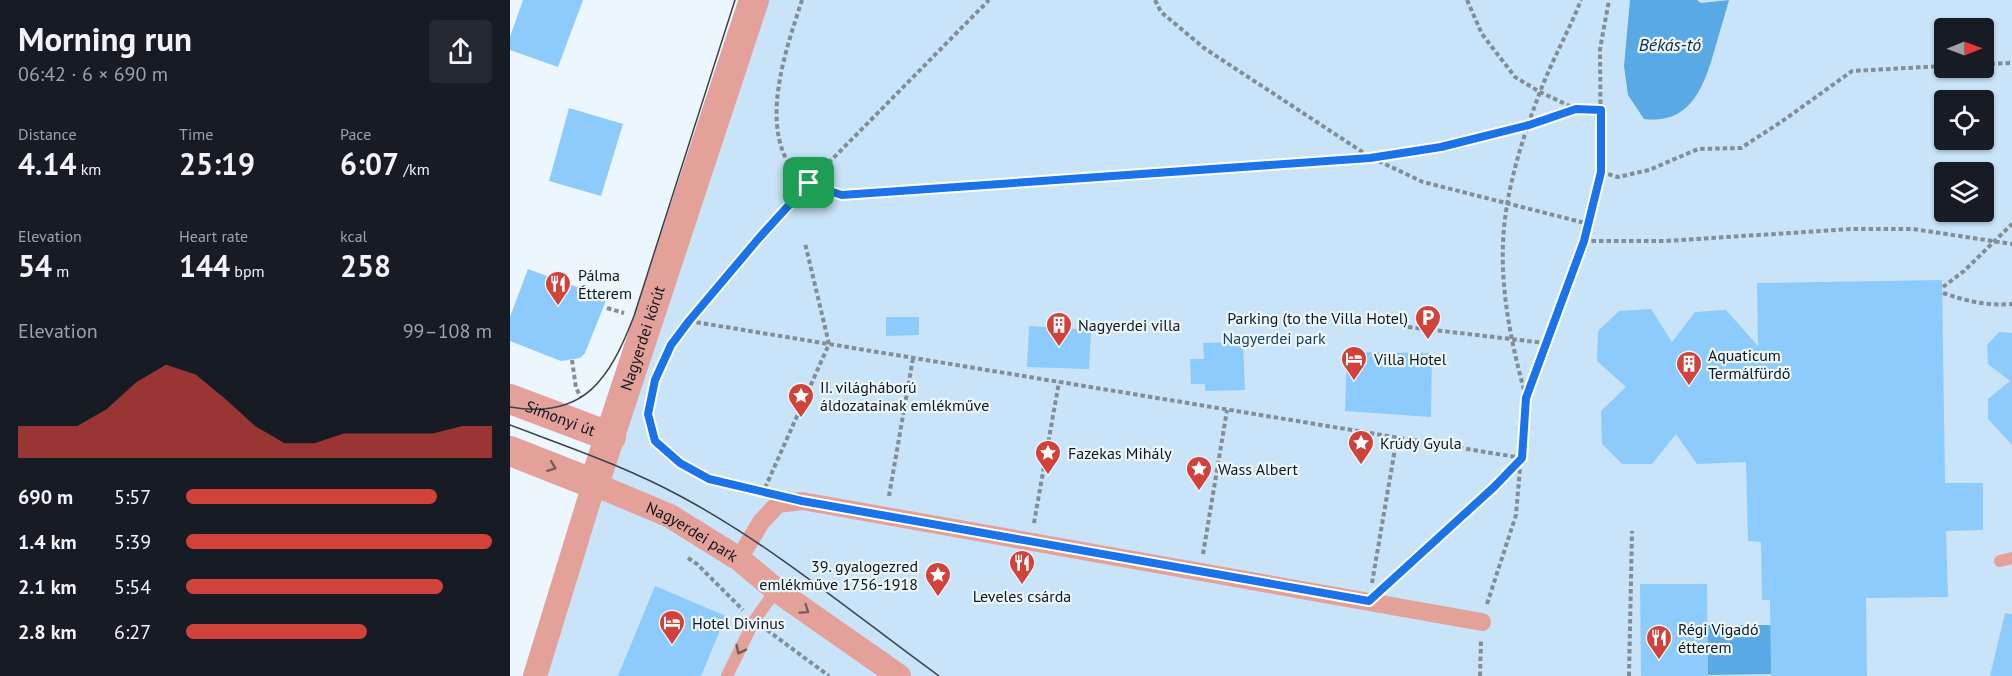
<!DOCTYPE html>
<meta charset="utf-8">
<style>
:root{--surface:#171b24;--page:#242831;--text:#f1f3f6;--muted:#9ea1a6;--accent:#d1423b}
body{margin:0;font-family:"PT Sans",sans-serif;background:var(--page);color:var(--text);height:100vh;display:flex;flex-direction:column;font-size:22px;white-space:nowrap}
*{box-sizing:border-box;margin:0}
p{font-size:20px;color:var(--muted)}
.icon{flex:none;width:33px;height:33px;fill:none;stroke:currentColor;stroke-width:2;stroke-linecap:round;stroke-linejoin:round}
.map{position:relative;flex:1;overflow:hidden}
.drawer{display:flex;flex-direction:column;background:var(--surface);width:510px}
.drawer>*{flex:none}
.needle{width:39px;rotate:89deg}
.fabs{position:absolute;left:1424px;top:18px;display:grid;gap:12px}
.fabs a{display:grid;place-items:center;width:60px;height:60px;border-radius:6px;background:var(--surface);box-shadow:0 2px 4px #0004;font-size:30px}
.pin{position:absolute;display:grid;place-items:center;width:51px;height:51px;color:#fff;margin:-26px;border-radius:12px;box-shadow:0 3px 9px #0006}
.round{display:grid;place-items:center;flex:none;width:63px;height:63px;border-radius:6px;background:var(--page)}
.head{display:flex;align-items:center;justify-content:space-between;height:102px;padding:0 18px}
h1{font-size:33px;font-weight:600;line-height:45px}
.figures{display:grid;grid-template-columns:repeat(3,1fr);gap:9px;height:102px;padding:6px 18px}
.figures div{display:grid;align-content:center}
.figures b{font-size:30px;font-weight:600}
.figures small{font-size:16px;font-weight:400}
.figures p{font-size:16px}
.chart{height:168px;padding:12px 18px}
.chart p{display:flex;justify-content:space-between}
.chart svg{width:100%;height:108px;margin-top:6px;fill:var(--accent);opacity:.7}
ul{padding:0 18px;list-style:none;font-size:20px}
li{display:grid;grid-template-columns:96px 72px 1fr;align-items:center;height:45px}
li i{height:15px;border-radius:8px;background:var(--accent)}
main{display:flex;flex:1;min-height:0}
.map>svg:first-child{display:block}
.green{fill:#c9e3f8;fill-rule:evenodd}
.water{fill:#58a9e4}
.building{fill:#8ccbfb}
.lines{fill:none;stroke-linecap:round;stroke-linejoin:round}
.path{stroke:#838d95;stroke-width:4;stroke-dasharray:4.5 3;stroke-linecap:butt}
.service{stroke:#e3a199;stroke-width:12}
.pedestrian{stroke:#e3a199;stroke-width:18}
.minor{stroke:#e3a199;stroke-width:24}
.tertiary{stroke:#e3a199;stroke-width:30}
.tram{stroke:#3a434b;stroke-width:1.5}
.oneway{stroke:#785c5c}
.route-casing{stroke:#fff;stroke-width:12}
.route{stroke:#1a73e8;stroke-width:8}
.labels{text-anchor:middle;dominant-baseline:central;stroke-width:4.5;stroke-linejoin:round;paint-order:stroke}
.poi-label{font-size:16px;fill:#0e171e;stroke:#ecf6ff;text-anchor:start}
.street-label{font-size:16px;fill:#0e171e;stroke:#ecf6ff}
.park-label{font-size:16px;fill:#1d4059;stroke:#ecf6ff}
.water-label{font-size:18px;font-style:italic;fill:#092d45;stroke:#ecf6ff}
</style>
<main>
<section class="drawer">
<div class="head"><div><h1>Morning run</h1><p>06:42 · 6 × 690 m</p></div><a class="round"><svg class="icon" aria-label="share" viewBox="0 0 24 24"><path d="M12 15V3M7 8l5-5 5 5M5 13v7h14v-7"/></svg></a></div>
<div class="figures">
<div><p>Distance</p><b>4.14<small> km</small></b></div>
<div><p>Time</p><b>25:19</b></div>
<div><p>Pace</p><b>6:07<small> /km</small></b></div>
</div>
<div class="figures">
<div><p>Elevation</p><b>54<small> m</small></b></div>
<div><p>Heart rate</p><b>144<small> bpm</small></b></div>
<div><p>kcal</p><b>258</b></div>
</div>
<div class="chart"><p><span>Elevation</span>99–108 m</p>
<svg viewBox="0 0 160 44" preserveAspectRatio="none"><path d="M0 44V31L10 31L20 31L30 24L40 13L50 6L60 10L70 20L80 31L90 38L100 38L110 34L120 34L130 34L140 34L150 31L160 31V44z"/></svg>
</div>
<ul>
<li><b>690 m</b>5:57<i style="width:82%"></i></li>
<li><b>1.4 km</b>5:39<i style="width:100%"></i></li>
<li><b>2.1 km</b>5:54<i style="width:84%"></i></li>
<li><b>2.8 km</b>6:27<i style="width:59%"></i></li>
</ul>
</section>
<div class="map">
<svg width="1502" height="676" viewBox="0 0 1502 676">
<rect width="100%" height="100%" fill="#ecf6ff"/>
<path class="green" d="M244,0H1502V676H25ZM1434,28H1473V68H1434ZM1434,100H1473V140H1434ZM1434,172H1473V212H1434Z"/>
<path class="water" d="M1120,0H1187L1191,3L1219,0C1215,15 1210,30 1206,45C1195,83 1183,125 1134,119L1118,95L1114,66Z
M1197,625H1261V674L1198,675Z"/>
<path class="building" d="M13,0H73L48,67L0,50V37Z
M59,108L113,124L91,196L39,181Z
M18,269L97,298L75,353L70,358L51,361L0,341V317Z
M1432,280L1435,483H1473V530L1436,531L1438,597L1356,598L1357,676H1261L1260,600H1252L1251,542L1238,541L1236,462L1187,464L1166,434L1142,464H1112L1092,444L1091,411L1116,387L1087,361L1088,331L1109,311L1141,309L1162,342L1185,312L1216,310L1248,346L1247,283Z
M376,317H409V335L376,336Z
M519,326L581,330L579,369L517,367Z
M1489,332L1502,333V445L1478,419V399L1500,381L1478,364L1477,345Z
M733,342L735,390L695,391V384H681L680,359H694L693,343Z
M837,352L922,353L921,417L835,411Z
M1130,584H1197L1198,676H1131Z
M145,586L216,616L191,676H108Z
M1495,613L1502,614V676H1480Z"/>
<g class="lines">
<path class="path" d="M292,0C276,50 247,128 286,174C296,186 317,190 332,195L860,157L931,147L1019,125L1066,109
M645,0L651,12L694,48L860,157L913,182L1079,224
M957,0L972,34L1005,77L1030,92L1066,109L1091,110
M1473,64L1502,63
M1091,172L1108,177L1139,170L1188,149L1231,148L1271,122L1342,71L1434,66
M1074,241H1155L1342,229H1403L1502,244
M1433,287L1454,271L1502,224
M1433,293C1456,301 1477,306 1502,304
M97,308L114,313
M179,321L1012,458
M898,327L1035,343
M158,351L179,321L282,200L479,0
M62,360L66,388L71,397
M1016,397C1002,347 991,295 993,243C995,192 1012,139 1030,92C1042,60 1059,31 1071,0
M139,409L138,414L145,441L170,463L199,479L253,492
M255,488L319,344L295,243
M379,496L403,358
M524,523L549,382
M693,554L717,410
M178,558L187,564L233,610
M862,583L887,437
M877,585L984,487L1011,459
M977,604L1006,515L1016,398L1074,241L1091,172L1090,49L1099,0
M257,630L319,676
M970,676L971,641
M1119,676L1122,531"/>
<path class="service" d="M1490,561L1502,558
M217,676L244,621L266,590"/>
<path class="pedestrian" d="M229,559L251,522L268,504L292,501L972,622"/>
<path class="minor" id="s1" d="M25,676L84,484L160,516L229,559L266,590L389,676"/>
<g class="tertiary">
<path id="s2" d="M0,399L101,437"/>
<path id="s3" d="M0,451L84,484L244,0"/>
</g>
<path class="tram" d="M0,407C75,420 100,378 124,316L225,0
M0,425C58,447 117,467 172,497C263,546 345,615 429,676"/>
</g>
<defs><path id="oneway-chevron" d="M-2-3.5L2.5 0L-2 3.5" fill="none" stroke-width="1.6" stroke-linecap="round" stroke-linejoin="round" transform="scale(1.5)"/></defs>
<g class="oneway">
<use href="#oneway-chevron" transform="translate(42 467) rotate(21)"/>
<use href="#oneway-chevron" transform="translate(295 610) rotate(35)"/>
<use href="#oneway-chevron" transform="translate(230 650) rotate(116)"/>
</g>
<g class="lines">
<defs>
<path id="route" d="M1066,109L1091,110V172L1074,241L1016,398L1012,458L984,487L859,601L292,501L199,479L170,463L145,441L138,414L145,380L161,345L179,321L249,238L299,183L307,187L332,195L860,158L931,147L1019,125Z"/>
</defs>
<use href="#route" class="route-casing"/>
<use href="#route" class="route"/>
</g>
<defs>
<symbol id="restaurant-pin" viewBox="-11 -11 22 30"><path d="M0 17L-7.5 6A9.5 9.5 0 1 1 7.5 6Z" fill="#d1423b" stroke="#ecf6ff"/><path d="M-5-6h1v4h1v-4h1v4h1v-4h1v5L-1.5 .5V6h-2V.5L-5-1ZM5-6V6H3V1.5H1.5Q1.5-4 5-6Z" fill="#fff"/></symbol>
<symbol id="parking-pin" viewBox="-11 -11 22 30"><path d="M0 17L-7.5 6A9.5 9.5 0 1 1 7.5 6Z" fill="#d1423b" stroke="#ecf6ff"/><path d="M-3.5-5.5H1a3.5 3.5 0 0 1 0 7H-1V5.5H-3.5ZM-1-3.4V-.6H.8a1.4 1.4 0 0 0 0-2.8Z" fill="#fff"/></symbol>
<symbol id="building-pin" viewBox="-11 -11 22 30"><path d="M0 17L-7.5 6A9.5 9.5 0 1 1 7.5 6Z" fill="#d1423b" stroke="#ecf6ff"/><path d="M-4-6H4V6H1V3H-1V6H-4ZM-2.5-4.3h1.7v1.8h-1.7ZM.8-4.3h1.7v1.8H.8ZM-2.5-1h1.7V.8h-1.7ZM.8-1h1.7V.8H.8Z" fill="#fff"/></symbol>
<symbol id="hotel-pin" viewBox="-11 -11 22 30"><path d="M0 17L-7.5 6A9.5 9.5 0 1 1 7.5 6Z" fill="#d1423b" stroke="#ecf6ff"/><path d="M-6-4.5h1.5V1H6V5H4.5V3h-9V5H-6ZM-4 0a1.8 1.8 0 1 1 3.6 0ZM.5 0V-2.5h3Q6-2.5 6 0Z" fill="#fff"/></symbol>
<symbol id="sight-pin" viewBox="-11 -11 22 30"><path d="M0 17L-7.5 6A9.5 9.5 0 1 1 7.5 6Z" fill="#d1423b" stroke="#ecf6ff"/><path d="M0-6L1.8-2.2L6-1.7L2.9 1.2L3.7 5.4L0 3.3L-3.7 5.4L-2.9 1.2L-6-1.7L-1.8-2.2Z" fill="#fff"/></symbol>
</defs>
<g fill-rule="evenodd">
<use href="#restaurant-pin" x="33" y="269" width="30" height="40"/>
<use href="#parking-pin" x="903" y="303" width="30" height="40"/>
<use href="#building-pin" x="534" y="310" width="30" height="40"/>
<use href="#hotel-pin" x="829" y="344" width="30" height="40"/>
<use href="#building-pin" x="1164" y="349" width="30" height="40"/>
<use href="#sight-pin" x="276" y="381" width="30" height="40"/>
<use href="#sight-pin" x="836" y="428" width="30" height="40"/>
<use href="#sight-pin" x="523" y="438" width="30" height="40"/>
<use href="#sight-pin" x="674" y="454" width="30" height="40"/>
<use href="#restaurant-pin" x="497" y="548" width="30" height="40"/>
<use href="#sight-pin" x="413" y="560" width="30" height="40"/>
<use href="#hotel-pin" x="147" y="608" width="30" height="40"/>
<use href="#restaurant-pin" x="1134" y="623" width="30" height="40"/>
</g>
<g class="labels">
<g class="poi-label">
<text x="68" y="275">Pálma<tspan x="68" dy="18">Étterem</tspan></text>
<text x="898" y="318" text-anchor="end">Parking (to the Villa Hotel)</text>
<text x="568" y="325">Nagyerdei villa</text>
<text x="1198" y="355">Aquaticum<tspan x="1198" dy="18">Termálfürdő</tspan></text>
<text x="864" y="359">Villa Hotel</text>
<text x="310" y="387">II. világháború<tspan x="310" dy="18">áldozatainak emlékműve</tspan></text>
<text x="870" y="443">Krúdy Gyula</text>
<text x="558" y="453">Fazekas Mihály</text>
<text x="708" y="469">Wass Albert</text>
<text x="408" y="566" text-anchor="end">39. gyalogezred<tspan x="408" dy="18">emlékműve 1756-1918</tspan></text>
<text x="512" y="596" text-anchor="middle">Leveles csárda</text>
<text x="182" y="623">Hotel Divinus</text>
<text x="1168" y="629">Régi Vigadó<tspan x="1168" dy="18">étterem</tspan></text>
</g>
<g class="street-label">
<text stroke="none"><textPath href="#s3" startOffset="244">Nagyerdei körút</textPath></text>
<text stroke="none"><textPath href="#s2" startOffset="54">Simonyi út</textPath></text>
<text stroke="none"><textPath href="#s1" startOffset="310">Nagyerdei park</textPath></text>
</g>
<g class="park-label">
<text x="764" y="338">Nagyerdei park</text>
</g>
<g class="water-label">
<text x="1160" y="44">Békás-tó</text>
</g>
</g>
</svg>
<div class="fabs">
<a><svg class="needle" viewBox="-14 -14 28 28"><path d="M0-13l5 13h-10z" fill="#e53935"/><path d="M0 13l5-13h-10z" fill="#9ea1a6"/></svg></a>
<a><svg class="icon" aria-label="locate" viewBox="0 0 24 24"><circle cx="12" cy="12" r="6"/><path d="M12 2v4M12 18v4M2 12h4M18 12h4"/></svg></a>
<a><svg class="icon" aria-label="layers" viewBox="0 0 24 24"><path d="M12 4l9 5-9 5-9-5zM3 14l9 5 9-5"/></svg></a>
</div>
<div class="pin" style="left:299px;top:183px;background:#1e9e55"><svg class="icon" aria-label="arrive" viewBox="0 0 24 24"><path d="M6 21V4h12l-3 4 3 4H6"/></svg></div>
</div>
</main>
